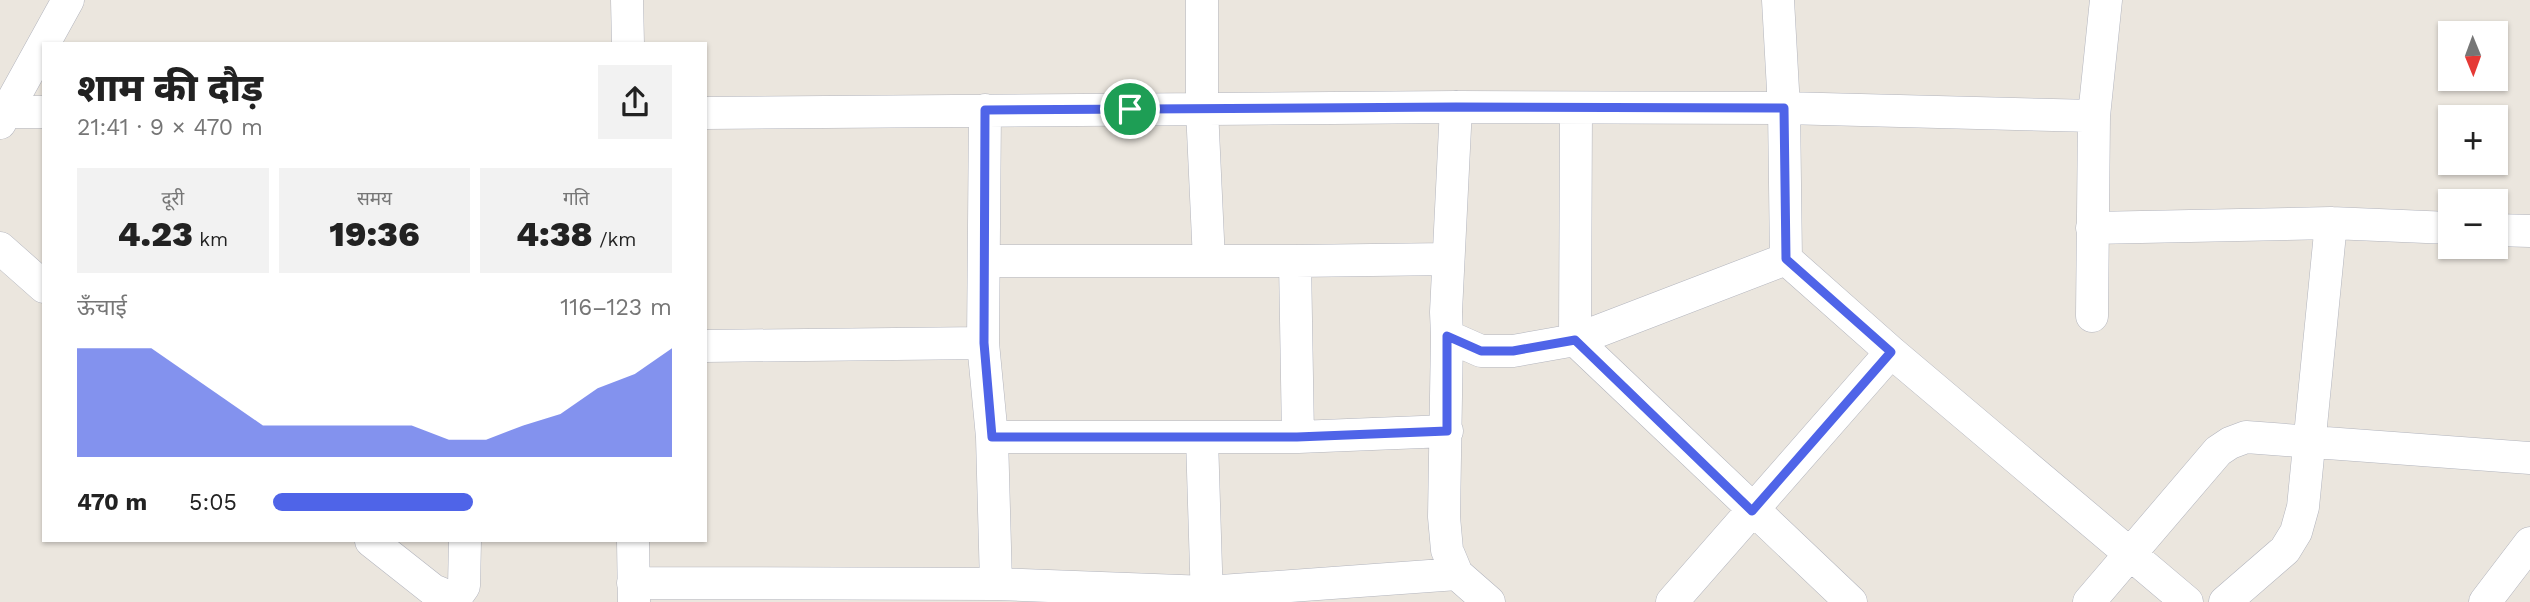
<!DOCTYPE html>
<html lang="hi">
<meta charset="utf-8">
<style>
:root{--surface:#fff;--page:#f2f2f2;--text:#222;--muted:#767676;--accent:#4f64e8}
body{margin:0;font-family:"Work Sans","Noto Sans Devanagari",sans-serif;background:var(--page);color:var(--text);height:100vh;display:flex;flex-direction:column;font-size:26px;white-space:nowrap}
*{box-sizing:border-box;margin:0}
p{font-size:23px;color:var(--muted)}
.icon{flex:none;width:38px;height:38px;fill:none;stroke:currentColor;stroke-width:2;stroke-linecap:round;stroke-linejoin:round}
.map{position:relative;flex:1;overflow:hidden}
.sheet{position:absolute;left:42px;top:42px;width:665px;height:500px;display:flex;flex-direction:column;background:var(--surface);border-radius:0px;box-shadow:0 2px 5px #0004}
.sheet>*{flex:none}
.needle{width:46px;rotate:179deg}
.fabs{position:absolute;left:2438px;top:21px;display:grid;gap:14px}
.fabs a{display:grid;place-items:center;width:70px;height:70px;border-radius:0px;background:var(--surface);box-shadow:0 2px 5px #0004;font-size:35px}
.pin{position:absolute;display:grid;place-items:center;width:60px;height:60px;color:#fff;margin:-30px;border:4px solid #fff;border-radius:50%;box-shadow:0 2px 7px #0007}
.round{display:grid;place-items:center;flex:none;width:74px;height:74px;border-radius:0px;background:var(--page)}
.headline{display:flex;align-items:center;justify-content:space-between;height:119px;padding:0 35px}
h1{font-size:38px;font-weight:800;line-height:52px}
.stats{display:grid;grid-template-columns:repeat(3,1fr);gap:10px;height:119px;padding:7px 35px}
.stats div{display:grid;align-content:center;border-radius:0px;background:var(--page);text-align:center}
.stats b{font-size:35px;font-weight:800}
.stats small{font-size:19px;font-weight:400}
.stats p{font-size:19px}
.chart{height:196px;padding:14px 35px}
.chart p{display:flex;justify-content:space-between}
.chart svg{width:100%;height:126px;margin-top:7px;fill:var(--accent);opacity:.7}
ul{padding:0 35px;list-style:none;font-size:23px}
li{display:grid;grid-template-columns:112px 84px 1fr;align-items:center;height:52px}
li i{height:18px;border-radius:9px;background:var(--accent)}
.map>svg:first-child{display:block}
.lines{fill:none;stroke-linecap:round;stroke-linejoin:round}
.minor-casing{stroke:#b2b4bd;stroke-width:33}
.minor{stroke:#fff;stroke-width:32}
.route-casing{stroke:#fff;stroke-width:14}
.route{stroke:#4f64e8;stroke-width:9}
</style>
<div class="map">
<svg width="2530" height="602" viewBox="0 0 2530 602">
<rect width="100%" height="100%" fill="#ebe6de"/>
<g class="lines">
<defs>
<path id="minor" d="M627,0L628,44
M1202,0V109L1209,261
M1778,0L1784,108L1786,259L1891,352L2187,602
M1456,107L1446,312L1447,336L1481,351H1513L1575,340L1786,259
M1576,108L1575,340L1851,602
M985,110L983,343L992,437L996,584
M5,112H44
M705,113L1456,107L1784,108L2094,116
M0,123L68,0
M2092,228L2331,223L2450,228
M2496,230L2530,231
M0,248L44,287
M984,261H1295L1448,259
M1295,261L1298,437
M2092,316L2094,116L2106,0
M705,346L983,343
M992,437H1298L1447,431
M1202,438L1207,602
M371,541L433,590L445,595L457,596L464,586L465,541
M633,541L634,602
M1457,574L1489,602
M633,583L996,584L1207,592L1457,574L1447,550L1444,517L1447,336
M1672,602L1891,352
M2089,602L2218,451L2230,443L2246,437L2530,458
M2225,602L2285,550L2296,532L2303,507L2331,223
M2485,602L2530,543"/>
</defs>
<use href="#minor" class="minor-casing"/>
<use href="#minor" class="minor"/>
</g>
<g class="lines">
<defs>
<path id="route" d="M1456,107L1784,108L1786,259L1891,352L1752,511L1575,340L1513,351H1481L1447,336V431L1297,437H992L984,343L985,110Z"/>
</defs>
<use href="#route" class="route-casing"/>
<use href="#route" class="route"/>
</g>
</svg>
<div class="fabs">
<a><svg class="needle" viewBox="-14 -14 28 28"><path d="M0-13l5 13h-10z" fill="#e53935"/><path d="M0 13l5-13h-10z" fill="#767676"/></svg></a>
<a>+</a>
<a>−</a>
</div>
<div class="pin" style="left:1130px;top:109px;background:#1e9e55"><svg class="icon" aria-label="arrive" viewBox="0 0 24 24"><path d="M6 21V4h12l-3 4 3 4H6"/></svg></div>
<section class="sheet">
<div class="headline"><div><h1>शाम की दौड़</h1><p>21:41 · 9 × 470 m</p></div><a class="round"><svg class="icon" aria-label="share" viewBox="0 0 24 24"><path d="M12 15V3M7 8l5-5 5 5M5 13v7h14v-7"/></svg></a></div>
<div class="stats">
<div><p>दूरी</p><b>4.23<small> km</small></b></div>
<div><p>समय</p><b>19:36</b></div>
<div><p>गति</p><b>4:38<small> /km</small></b></div>
</div>
<div class="chart"><p><span>ऊँचाई</span>116–123 m</p>
<svg viewBox="0 0 160 44" preserveAspectRatio="none"><path d="M0 44V6L10 6L20 6L30 15L40 24L50 33L60 33L70 33L80 33L90 33L100 38L110 38L120 33L130 29L140 20L150 15L160 6V44z"/></svg>
</div>
<ul>
<li><b>470 m</b>5:05<i style="width:50%"></i></li>
</ul>
</section>
</div>
